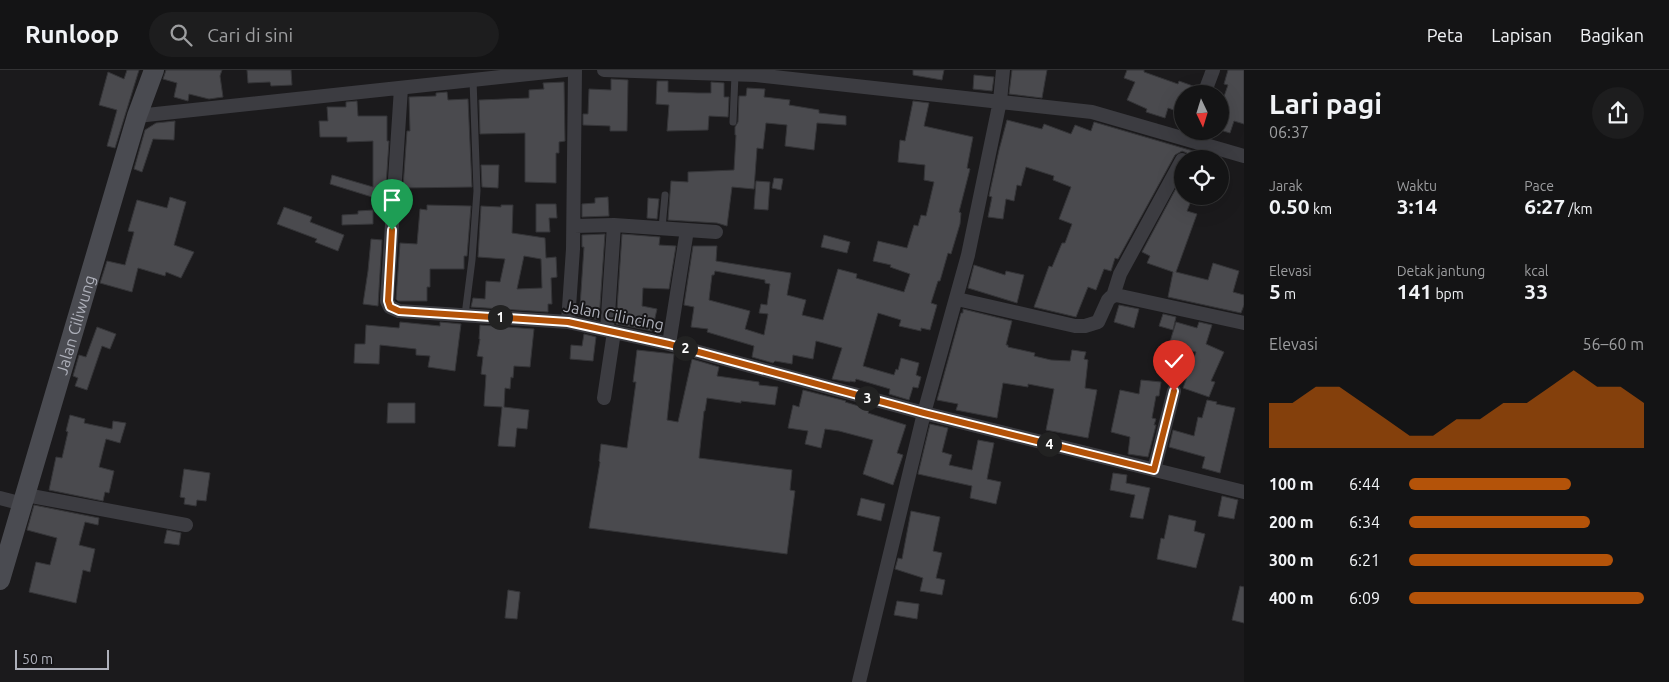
<!DOCTYPE html>
<html lang="id">
<meta charset="utf-8">
<style>
:root{--surface:#141415;--page:#1d1d1e;--text:#f1f3f6;--muted:#9d9ea0;--line:#333334;--accent:#b45309}
body{margin:0;font-family:Ubuntu,sans-serif;background:var(--page);color:var(--text);height:100vh;display:flex;flex-direction:column;font-size:19px;white-space:nowrap}
*{box-sizing:border-box;margin:0}
p{font-size:16px;color:var(--muted)}
.icon{flex:none;width:28px;height:28px;fill:none;stroke:currentColor;stroke-width:2;stroke-linecap:round;stroke-linejoin:round}
.map{position:relative;flex:1;overflow:hidden}
.drawer{display:flex;flex-direction:column;background:var(--surface);width:425px}
.drawer>*{flex:none}
.needle{width:32px;rotate:176deg}
.buttons{position:absolute;left:1174px;top:15px;display:grid;gap:10px}
.buttons a{display:grid;place-items:center;width:55px;height:55px;border-radius:50%;background:var(--surface);box-shadow:0 5px 20px #0002,0 0 0 1px var(--line);font-size:25px}
.scale{position:absolute;left:15px;bottom:12px;width:94px;box-sizing:border-box;padding-left:5px;border:2px solid #aeb0ba;border-top:0;font-size:14px;line-height:18px;white-space:nowrap;color:#aeb0ba;-webkit-text-stroke:4px #161517;paint-order:stroke}
.pin{position:absolute;display:grid;place-items:center;width:42px;height:42px;color:#fff;margin:-51px -21px;border-radius:50% 50% 50% 0;rotate:-45deg;box-shadow:0 0 5px #0007}
.pin .icon{rotate:45deg}
.km{position:absolute;width:25px;height:25px;margin:-12px;border-radius:50%;background:#222;color:#fff;font-size:14px;line-height:25px;text-align:center}
.round{display:grid;place-items:center;flex:none;width:52px;height:52px;border-radius:26px;background:var(--page)}
.summary{display:flex;align-items:center;justify-content:space-between;height:85px;padding:0 25px}
h1{font-size:28px;font-weight:700;line-height:38px}
.metrics{display:grid;grid-template-columns:repeat(3,1fr);gap:8px;height:85px;padding:5px 25px}
.metrics div{display:grid;align-content:center}
.metrics b{font-size:21px;font-weight:700}
.metrics small{font-size:14px;font-weight:400}
.metrics p{font-size:14px}
.chart{height:140px;padding:10px 25px}
.chart p{display:flex;justify-content:space-between}
.chart svg{width:100%;height:90px;margin-top:5px;fill:var(--accent);opacity:.7}
ul{padding:0 25px;list-style:none;font-size:16px}
li{display:grid;grid-template-columns:80px 60px 1fr;align-items:center;height:38px}
li i{height:12px;border-radius:6px;background:var(--accent)}
header{display:flex;align-items:center;gap:30px;box-sizing:border-box;height:70px;padding:0 25px;background:var(--surface);border-bottom:1px solid var(--line)}
header strong{font-size:24px}
nav{display:flex;gap:28px;margin-inline-start:auto;font-size:18px}
.search{width:350px;height:45px;background:var(--page);display:flex;align-items:center;gap:12px;box-sizing:border-box;padding:0 18px;border-radius:28px;color:var(--muted);font-size:19px}
main{display:flex;flex:1;min-height:0}
.map>svg:first-child{display:block}
.building{fill:#4a4a4e;stroke:#353538;fill-rule:evenodd}
.lines{fill:none;stroke-linecap:round;stroke-linejoin:round}
.lane{stroke:#3c3c41;stroke-width:7}
.street{stroke:#3c3c41;stroke-width:14}
.secondary{stroke:#4a4b51;stroke-width:20}
.route-casing{stroke:#fff;stroke-width:10}
.route{stroke:#b45309;stroke-width:6}
.labels{text-anchor:middle;dominant-baseline:central;stroke-width:4;stroke-linejoin:round;paint-order:stroke}
.street-label{font-size:16px;fill:#aeb0ba;stroke:#161517}
</style>
<header>
<strong>Runloop</strong>
<div class="search"><svg class="icon" aria-label="search" viewBox="0 0 24 24"><circle cx="10" cy="10" r="6"/><path d="M15 15l6 6"/></svg>Cari di sini</div>
<nav><a>Peta</a><a>Lapisan</a><a>Bagikan</a></nav>
</header>
<main>
<div class="map">
<svg width="1244" height="612" viewBox="0 0 1244 612">
<rect width="100%" height="100%" fill="#1b1a1c"/>
<path class="building" d="M127,0H139L115,78L107,76L117,40L99,35L108,2L124,9Z
M166,0H222L220,6L223,27L209,29L189,24L188,31L174,27L177,13L163,9Z
M247,0H291L292,15L271,16L270,12L248,13Z
M913,0H944L942,10L913,5Z
M1012,0H1047L1042,28L1009,24Z
M1127,0H1144V2L1178,14L1179,11L1193,16L1192,18L1196,20L1195,24H1182V43L1168,38L1165,48L1146,42L1147,39L1127,30L1135,12L1124,8Z
M1228,0H1244V54L1234,51L1230,63L1220,60V38L1228,15L1224,14Z
M974,5L994,7L992,21L973,19Z
M611,9L628,10L627,61H610V56L583,55V44H588L589,19L611,20Z
M657,11H668V22L698,23H711V12L724,13V27H729L728,47L709,46L708,60L667,61L669,35L656,34Z
M564,12L565,71L559,72V83H556V113L525,112V63L480,64L479,30L529,28V20L544,19L543,13Z
M747,18L765,19L764,27L790,30L789,35L819,40V43L846,46V55L817,53L814,80L785,76L787,55L766,53L763,79L757,78L754,119L732,117L727,156L717,153L668,150L671,111L688,112V102L734,100L736,65H735V57L738,52L739,26H746Z
M447,22L448,30L468,29L472,117L403,118L407,61H410L409,27L436,26V23Z
M357,31L358,46H387V71H389L385,131L330,114L332,105L373,117V71L347,72V67H320L319,51H328L327,37H346V32Z
M913,31L929,33L924,56L973,67L967,98L970,99L959,142L961,143L960,154L951,184L948,183L940,211H938L931,233L937,235L930,260L921,258V261L899,256L901,250L878,243L863,296L894,305L896,299L898,300L901,288L919,293L916,305L921,307L918,318L913,317L909,330L889,324L890,319L856,309L855,312L850,311V312L832,309L842,278L816,271L813,289L793,285L792,294L775,291L773,293L752,287L754,276L707,262L708,259L691,257L694,237L684,235L693,176H717L716,191L791,203L787,225L806,230L802,245L823,250L838,199L857,204L856,208L904,222L910,204L890,197L891,195L873,191L878,171L907,178L914,155L918,156L921,145L926,146L934,112L924,110L925,95L898,92L900,70L905,71ZM715,201L765,210V213L770,214L767,235L761,234L759,243L768,244L764,265L745,259L750,241L709,230L712,205H714Z
M1007,50L1042,59L1044,54L1071,64L1075,55L1091,61L1094,52L1217,88L1191,89L1187,83L1182,81L1175,85L1118,189L1115,188L1111,201L1104,199L1096,220L1088,217L1076,247L1034,237L1049,196L1052,197L1062,173H1065L1072,154L1059,149L1071,117L1053,110L1054,106L1026,97L1021,116L1017,115L1014,131L1006,129L1003,149L988,147L992,127L989,126L999,80Z
M175,51L174,70L153,69L142,102L134,99L145,60L156,53Z
M481,95H499L498,118L482,117Z
M1182,107V126H1193L1187,141L1197,144L1176,202L1208,210L1213,193L1239,201L1233,222L1244,225V235L1241,243L1168,227L1173,202L1147,193L1150,186L1142,182Z
M774,108L783,109L781,120L772,118Z
M756,111L770,112L768,140L754,139Z
M170,127L186,132L174,175L194,182L181,208L166,202L165,206L138,198L132,222L100,213L107,191L125,195L134,162L128,161L137,130L167,138Z
M608,127L609,146L582,147V134L595,133V128Z
M648,128L659,129L657,149L647,148Z
M536,134H556L557,148H549L550,162H536Z
M427,135L471,136L467,186H464V199H430V217H427V231H398L396,229L400,173L417,174L420,139L427,140Z
M501,135H513L512,163L545,168L546,188L556,187L557,207L551,208L552,234H548V242L471,237L473,228L485,229L486,211L500,212L505,189L478,187L481,136L501,137ZM524,186L541,189L542,218L517,219Z
M284,137L312,147L310,152L344,165L338,181L315,172L317,169L277,154Z
M373,140V154L342,155V145L358,144V141Z
M605,164L599,250L577,245L578,236H580L584,177H582V165Z
M622,164L660,167L659,175L676,176L669,219L643,218L642,236L657,239L652,261L616,254Z
M824,165L850,172L847,183L821,177Z
M371,169L382,170L378,236L363,234L368,201Z
M974,195L1005,205L1006,201L1024,205L1017,233L968,218Z
M1119,235L1139,239L1134,258L1114,252Z
M963,239L1012,251L1006,275H1008V277L1035,283L1034,286L1051,290L1070,291L1072,280L1086,282L1084,289L1088,290L1085,318L1097,320L1088,368L1046,360L1054,319L1028,314V317L1003,313L997,348L956,340L958,334L937,330L961,243H963Z
M1163,244L1176,247L1173,260L1159,256Z
M400,252L440,256V252L461,254L455,301L428,297L430,286L416,285V279L380,275L379,294L354,293L355,274H365L366,255L399,258Z
M1176,252L1197,258L1199,252L1212,255L1206,274L1224,282L1211,311L1215,312L1209,327L1183,318L1196,282L1169,275Z
M480,255L534,259L530,297L514,296L513,308L511,307L510,319L505,318L504,337L529,340L527,359L517,358L515,377L498,376L502,337L484,336L486,305L481,304L483,287L477,286L480,269H479Z
M97,257L116,264L110,279L102,276L87,320L75,316L78,308L73,306L79,285L86,287Z
M584,264L596,267L593,291L570,289L571,275L582,276Z
M637,280L674,284L667,350L678,352L692,289L719,297L717,306L759,312V315L778,317L775,335L741,331V333L707,328L705,341H704L699,388L792,400L790,420L795,421L787,484L589,458L600,392L599,391L601,374L627,378L636,312H633Z
M1141,310L1161,312L1159,326H1156L1152,348L1156,349L1154,355H1156L1148,387L1128,384L1130,367L1111,362L1120,320L1139,324Z
M803,320L846,331L845,332L869,339L868,343L906,355L897,383L903,385L893,415L863,404L873,370L839,361L825,359L821,378L805,374L808,361L788,358L793,335L799,337Z
M1207,330L1217,332L1216,334L1235,338L1220,403L1202,398L1205,387L1169,377L1173,360L1194,366L1198,347L1202,348Z
M388,333H415V353H387Z
M70,345L85,349L84,353L112,359L113,351L126,353L120,373L106,369L99,397L114,401L109,423L105,422L103,431L49,420L56,387L62,388L68,362L66,361Z
M930,354L948,358L942,382L952,385L949,395L972,400L978,370L994,373L987,409L1001,412L996,434L970,428L972,416L918,404Z
M184,399L210,403L206,431L197,430L196,436L184,434L185,428L180,427Z
M1113,403L1127,405L1126,413L1150,418L1143,449L1130,447L1135,425L1110,420Z
M1222,426L1238,430L1234,449L1218,446Z
M861,428L885,434L881,451L857,445Z
M34,435L99,448L98,455L85,452L79,475L95,479L90,502L83,500L76,533L29,522L36,492L50,495L57,468L27,460Z
M911,441L940,447L933,481L942,483L936,508L945,510L942,525L920,521L923,508L895,499L898,488L902,489Z
M1169,445L1196,451L1194,461L1205,464L1196,498L1157,489L1161,468L1164,469Z
M167,460L181,463L179,475L164,473Z
M1240,516L1244,517V553L1232,550Z
M508,520L520,522L517,549L505,548Z
M897,531L919,534L917,549L894,545Z"/>
<g class="lines">
<path class="lane" d="M733,52L735,5
M662,158L665,125
M465,245L472,190L477,121L473,10"/>
<path class="street" d="M604,0L756,5L1092,42L1244,86
M401,18L387,231L390,237L399,241L568,252L669,274L924,343L1244,422
M1204,24L1213,0
M137,46L566,0
M574,156L614,155
M687,160L716,162
M1113,226L1120,204L1182,90
M957,229L1075,256H1085L1098,252L1108,230L1111,227L1116,225L1244,253
M568,252L573,179L575,0
M607,260L614,155L687,160L669,274
M604,328L614,262
M1154,400L1174,321
M26,425L186,455
M0,428L23,434
M859,612L924,343L968,185L1000,31L1003,0"/>
<path class="secondary" id="s1" d="M0,510L137,46L154,0"/>
</g>
<g class="lines">
<defs>
<path id="route" d="M392,160L388,231L390,237L399,241L568,252L669,274L924,343L1154,400L1174,321"/>
</defs>
<use href="#route" class="route-casing"/>
<use href="#route" class="route"/>
</g>
<g class="labels">
<g class="street-label">
<text transform="translate(614 245) rotate(11)">Jalan Cilincing</text>
<text stroke="none"><textPath href="#s1" startOffset="266">Jalan Ciliwung</textPath></text>
</g>
</g>
</svg>
<div class="buttons">
<a><svg class="needle" viewBox="-14 -14 28 28"><path d="M0-13l5 13h-10z" fill="#e53935"/><path d="M0 13l5-13h-10z" fill="#9d9ea0"/></svg></a>
<a><svg class="icon" aria-label="locate" viewBox="0 0 24 24"><circle cx="12" cy="12" r="6"/><path d="M12 2v4M12 18v4M2 12h4M18 12h4"/></svg></a>
</div>
<div class="scale">50 m</div>
<div class="pin" style="left:392px;top:160px;background:#1e9e55"><svg class="icon" aria-label="arrive" viewBox="0 0 24 24"><path d="M6 21V4h12l-3 4 3 4H6"/></svg></div>
<div class="pin" style="left:1174px;top:321px;background:#d93025"><svg class="icon" aria-label="check" viewBox="0 0 24 24"><path d="M5 12l5 5 9-10"/></svg></div>
<b class="km" style="left:500px;top:247px">1</b>
<b class="km" style="left:685px;top:278px">2</b>
<b class="km" style="left:867px;top:328px">3</b>
<b class="km" style="left:1049px;top:374px">4</b>
</div>
<section class="drawer">
<div class="summary"><div><h1>Lari pagi</h1><p>06:37</p></div><a class="round"><svg class="icon" aria-label="share" viewBox="0 0 24 24"><path d="M12 15V3M7 8l5-5 5 5M5 13v7h14v-7"/></svg></a></div>
<div class="metrics">
<div><p>Jarak</p><b>0.50<small> km</small></b></div>
<div><p>Waktu</p><b>3:14</b></div>
<div><p>Pace</p><b>6:27<small> /km</small></b></div>
</div>
<div class="metrics">
<div><p>Elevasi</p><b>5<small> m</small></b></div>
<div><p>Detak jantung</p><b>141<small> bpm</small></b></div>
<div><p>kcal</p><b>33</b></div>
</div>
<div class="chart"><p><span>Elevasi</span>56–60 m</p>
<svg viewBox="0 0 160 44" preserveAspectRatio="none"><path d="M0 44V22L10 22L20 14L30 14L40 22L50 30L60 38L70 38L80 30L90 30L100 22L110 22L120 14L130 6L140 14L150 14L160 22V44z"/></svg>
</div>
<ul>
<li><b>100 m</b>6:44<i style="width:69%"></i></li>
<li><b>200 m</b>6:34<i style="width:77%"></i></li>
<li><b>300 m</b>6:21<i style="width:87%"></i></li>
<li><b>400 m</b>6:09<i style="width:100%"></i></li>
</ul>
</section>
</main>
